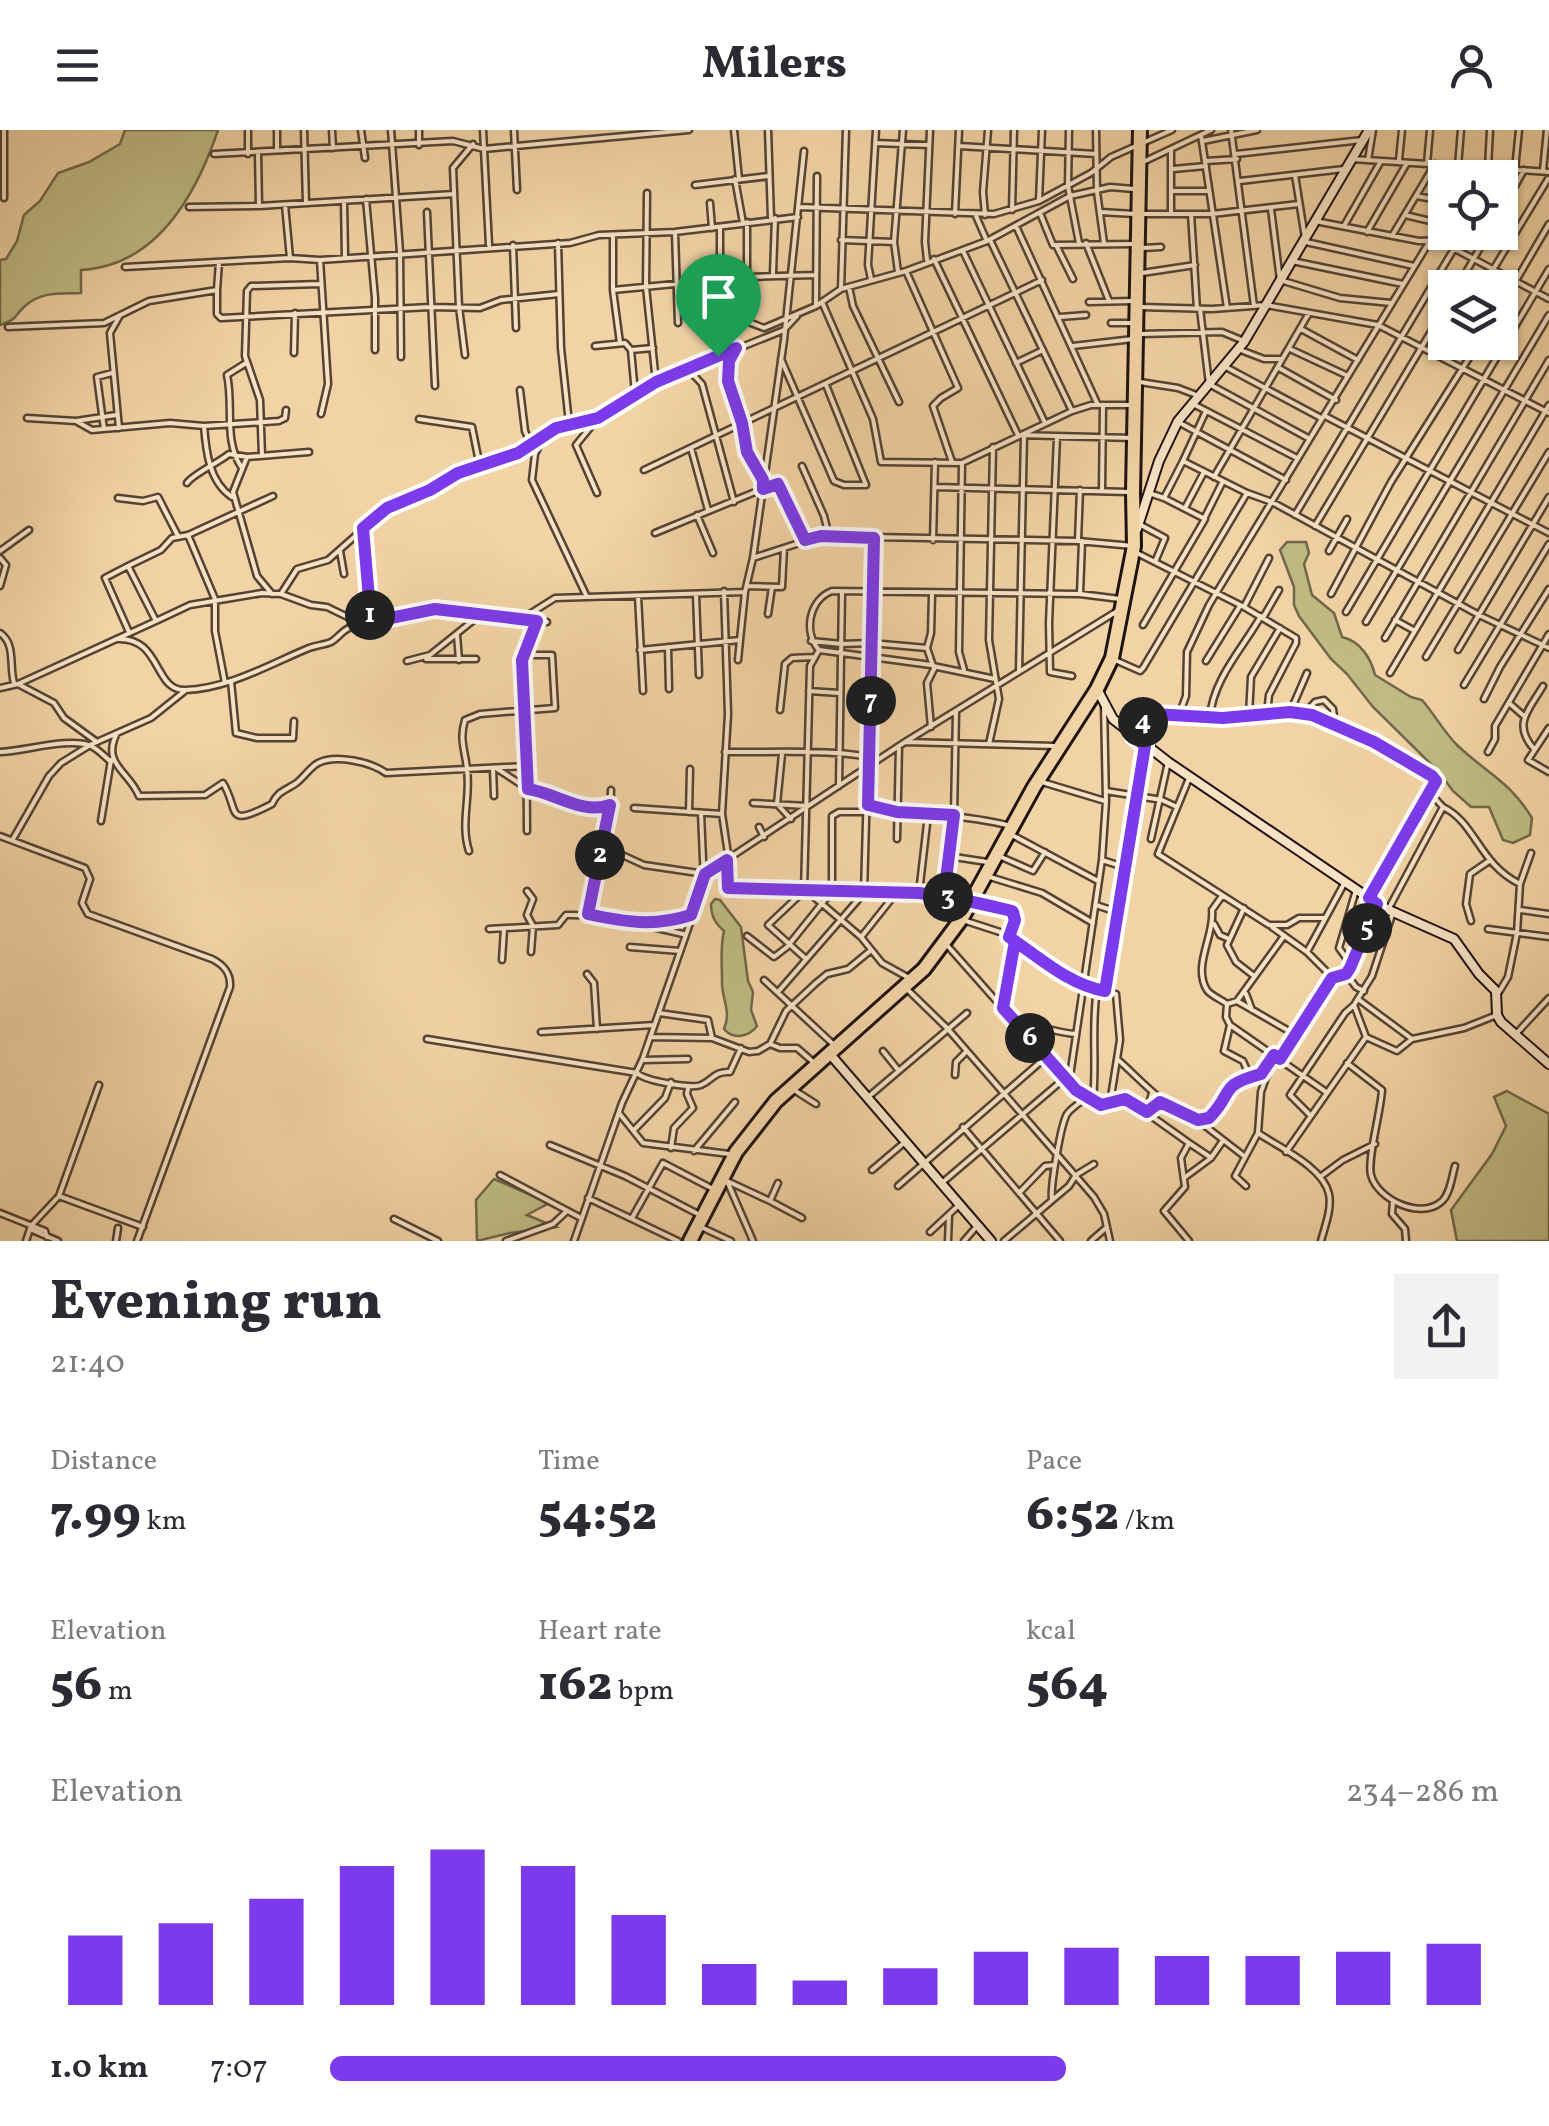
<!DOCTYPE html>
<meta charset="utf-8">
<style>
:root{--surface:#fff;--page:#f2f2f3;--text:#2b2b33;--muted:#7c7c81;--accent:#7c3aed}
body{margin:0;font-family:Vollkorn,serif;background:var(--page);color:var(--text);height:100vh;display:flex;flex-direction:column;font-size:38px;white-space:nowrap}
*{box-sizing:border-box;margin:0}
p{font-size:32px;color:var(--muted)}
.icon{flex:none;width:55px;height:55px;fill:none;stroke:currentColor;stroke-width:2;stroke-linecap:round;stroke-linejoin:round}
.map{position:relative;height:1111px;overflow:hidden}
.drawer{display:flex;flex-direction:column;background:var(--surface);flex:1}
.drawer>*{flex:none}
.fabs{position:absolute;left:1428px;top:30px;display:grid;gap:20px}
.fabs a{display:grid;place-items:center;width:90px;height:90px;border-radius:0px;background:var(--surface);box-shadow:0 2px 8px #0004;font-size:50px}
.pin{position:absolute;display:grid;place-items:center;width:85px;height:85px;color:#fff;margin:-102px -42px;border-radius:50% 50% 50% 0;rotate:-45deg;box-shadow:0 0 10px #0007}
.pin .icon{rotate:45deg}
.km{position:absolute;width:50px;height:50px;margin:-25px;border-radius:50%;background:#222;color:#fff;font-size:28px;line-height:50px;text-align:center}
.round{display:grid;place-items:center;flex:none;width:105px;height:105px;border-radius:0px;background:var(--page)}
.summary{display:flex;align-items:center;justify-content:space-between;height:170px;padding:0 50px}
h1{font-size:55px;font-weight:800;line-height:75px}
.stats{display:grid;grid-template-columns:repeat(3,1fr);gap:15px;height:170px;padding:10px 50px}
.stats div{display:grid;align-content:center}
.stats b{font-size:50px;font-weight:800}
.stats small{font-size:28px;font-weight:400}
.stats p{font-size:28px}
.chart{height:280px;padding:20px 50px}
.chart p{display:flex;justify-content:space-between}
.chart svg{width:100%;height:180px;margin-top:10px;stroke:var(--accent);stroke-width:6}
ul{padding:0 50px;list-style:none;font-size:32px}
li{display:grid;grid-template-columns:160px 120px 1fr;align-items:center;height:75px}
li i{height:25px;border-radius:12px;background:var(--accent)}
header{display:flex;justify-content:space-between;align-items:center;height:130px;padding:0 50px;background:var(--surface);font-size:45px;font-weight:800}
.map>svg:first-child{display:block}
.green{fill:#bfbb83;stroke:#6f6749;stroke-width:2.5}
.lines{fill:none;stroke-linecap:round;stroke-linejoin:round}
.street-casing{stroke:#544334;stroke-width:9}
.secondary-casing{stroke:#1f130f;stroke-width:12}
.highway-casing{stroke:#1f130f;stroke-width:18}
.street{stroke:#f7e2c4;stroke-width:4}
.secondary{stroke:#f7e2c4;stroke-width:8}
.highway{stroke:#f2d3a5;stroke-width:12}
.route-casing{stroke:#fff;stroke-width:20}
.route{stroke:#7c3aed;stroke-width:12}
</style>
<header><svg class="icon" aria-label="menu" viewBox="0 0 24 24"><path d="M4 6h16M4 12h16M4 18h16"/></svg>Milers<svg class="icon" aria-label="person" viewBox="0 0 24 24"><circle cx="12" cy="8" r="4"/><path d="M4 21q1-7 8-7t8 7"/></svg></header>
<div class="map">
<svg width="1549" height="1111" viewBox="0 0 1549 1111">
<rect width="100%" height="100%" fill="#f2d3a5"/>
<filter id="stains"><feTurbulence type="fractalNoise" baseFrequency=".002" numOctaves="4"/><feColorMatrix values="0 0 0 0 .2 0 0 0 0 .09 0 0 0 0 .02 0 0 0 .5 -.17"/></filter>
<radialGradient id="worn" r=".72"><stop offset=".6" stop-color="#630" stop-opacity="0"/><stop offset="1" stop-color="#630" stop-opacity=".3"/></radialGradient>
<path class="green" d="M125,0H218C196,65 157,136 81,140V163C61,164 41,161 25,176C13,187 18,189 0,195V130L6,129L17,111L24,85L40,71L58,43L89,32L120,14Z
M1287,412H1306L1309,423L1304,434L1312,465L1334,483L1342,507C1360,511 1371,528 1375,545L1411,567L1422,570C1435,585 1443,601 1457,615C1486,643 1509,650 1532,688L1530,705L1513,713L1503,710L1489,677H1471L1453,661L1438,641L1373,577L1347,544L1331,529L1299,486L1294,475V457L1280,420Z
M715,769L720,770L741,797L748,851L753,862L751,880L757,896C749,907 733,910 724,899C732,880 721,869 722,850C722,834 720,817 724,801C715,793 711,786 711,774Z
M1507,961L1549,984V1111H1457L1451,1080L1492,1024L1506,996L1494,967Z
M494,1049L549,1073L527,1085L556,1097L510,1103L477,1111L476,1070Z"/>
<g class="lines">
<defs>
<path id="street" d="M4,0V68
M248,0V24
M277,0V20
M304,0L306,73
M332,0L333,18
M361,0L365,28
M391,0L400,122L401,227
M419,0V15
M483,0L489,115
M514,0L517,60
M734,0L739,49
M768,0L771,88
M1069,0L1068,56L1079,113
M1096,0L1097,62L1104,113
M1231,0L1254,176
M1201,5L1227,178
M1203,11L1257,0
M875,13L928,15
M959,16L1096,24
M258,23L259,76
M214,24L453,11L484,19L689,0
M1236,24L1362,10
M1352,29L1549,42
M1368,30L1373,0
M1399,30L1402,0
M1206,31L1237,29
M1143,32L1211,0
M1427,34L1430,0
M1458,36L1461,0
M1488,38L1490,0
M1173,39L1206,36
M1515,39L1519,0
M1543,40L1547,0
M1295,45L1305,108
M1427,47L1445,51
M1467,48L1472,37
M735,49L743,93
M1240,51L1344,39
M695,55L769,46
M1173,61H1208
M647,63L646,157L656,252
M1416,66L1445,71
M366,69L375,168V220
M1039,70L1042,0
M344,71L345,126
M710,73L712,98
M285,75L290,128
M189,77L259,76L454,64
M799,77L994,84L1039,71L1091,43L1111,27L1172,0
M1271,79L1280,150L1340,168L1391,173
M1012,80L1014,0
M427,82L435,256
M1100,82L1135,84
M1040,83L1053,115H1056L1073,149
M1500,83L1524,40
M955,84L959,0
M1144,84H1212L1299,74
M1171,84V20
M1191,84L1197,179
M985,85L983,62L988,0
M1405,85L1439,93
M976,86L986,109
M1315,91L1419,111L1438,110L1549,169
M1016,96L1097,273
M1344,96L1381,31
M720,99V181L764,198L816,176L841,159L906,141L987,111L1070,66L1110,57L1134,59
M1367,102L1407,33
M675,103L678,193
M613,106V160L620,213
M1392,106L1435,34
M841,110L894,112
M990,110L1072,281
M1306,112L1414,136
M558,113L561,218L569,293
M1086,113L1109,171
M513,115L516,198
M1056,115L1133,114
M1142,118L1161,117
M963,121L1045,293
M934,129L1018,305L1133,308
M320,130L328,254L321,284
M927,130L925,112L930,0
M1292,131L1403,154
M125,137L290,128L320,130L570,113L599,105L675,102L798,87
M906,141L958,258L941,268L933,276L952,332
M898,142L894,112L903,0
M773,143L775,88
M1142,143L1195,135
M747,147V92
M871,149L868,135L876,0
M849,157L853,176L899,272
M1457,158L1489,102
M1482,158L1548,49
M841,159L846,0
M217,160V184L221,188L430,177L480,178L501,170L559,164
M613,160L747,147L815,145
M822,172L873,289L881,332L962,333L1072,281L1091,275H1130
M1089,172L1132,171
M816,176L817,46
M1141,177L1212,179L1266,175L1378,195L1549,283
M1500,178L1549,94
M1200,179L1209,254L1308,308
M119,187L110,203L119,298
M1060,187L1086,185
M1111,193H1132
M8,197L104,193L149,171L217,160L219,132
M1301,199L1358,230
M1141,204L1222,202L1244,211
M595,216L625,213L631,220L653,218
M1073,216L1133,209
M735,218C732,226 728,232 727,241C727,260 751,335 763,349
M1238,219L1264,229H1281
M1290,219L1348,246
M294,223L295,183
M465,225L459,177L453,38L473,14
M1441,226L1449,212
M781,229L834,351L844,355H866L826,255
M1016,233L1043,220
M1224,236L1321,288
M1279,238L1336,270
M688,239L702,254L734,372
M1140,252L1178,258L1199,266
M520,260L525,301L535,323
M635,263L679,242L784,200L797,186
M1195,275L1297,328
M1325,286L1549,403
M27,288L76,291L92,300L170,293L204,296L279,291L285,288L286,280
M419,289L472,297L480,337
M76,291L116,285
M1180,293L1286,350
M204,296C206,321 209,352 232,367
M104,299L97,247L112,243
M545,304L535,324L532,350L586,465
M1057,307L1049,493L1050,542L1072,546
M691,318L708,380
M262,326L260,270L245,226L247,161L251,156L320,154
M247,327L233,362L257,446L272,464
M1183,331L1206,281
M962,333L959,522L964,540
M802,336L824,386L829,406
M242,338C223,311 234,276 227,245L246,233
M644,340L1042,150
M1214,347L1309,183
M187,353C193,344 218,333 229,324L247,327L309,322
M936,357L1128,362
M1102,361L1103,276
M597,363L576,315L598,288L635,263L631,220
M1247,363L1272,372L1479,485L1549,518
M118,368L143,371L158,367L178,406
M1185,378L1204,342
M697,385L713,423
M1295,385L1464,102
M1205,387L1223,351
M1139,394L1165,408L1155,432
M1315,396L1445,178
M363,398L371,492
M655,403L777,353L805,410
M188,405L215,469V501L225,553
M874,408L871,513L927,518L933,536L995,549
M933,410L935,332
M1078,410L1080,360
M0,421L29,400
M340,421L344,444
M1329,421L1347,389
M1137,423L1244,477L1296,508V513L1269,565L1267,584
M0,428L6,435L0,456
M753,428L784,210L804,21
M128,436L105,448L129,502
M747,456L782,457L784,418
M724,461L728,584L722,684L728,724L726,758L919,763L967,770
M281,464L297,439L328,430L387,378L429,360L458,343L520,322L556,298L598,288
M1080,464L1082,411
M1331,464L1391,352L1479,212
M696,465L699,545
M638,466L643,561
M1244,477L1269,428
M1346,482L1549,139
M768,484L772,457
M1264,486L1279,460
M522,489L547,492
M1395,490L1415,501
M156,491L190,475L262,463L281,464L311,475L327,477L360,493
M1366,492L1549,185
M1143,495L1205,389L1164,368
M0,503C16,514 9,536 14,553
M457,505L459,530
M1385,508L1549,230
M116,509C162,506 153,561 185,560C228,559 270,534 309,518C317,515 324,515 331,512C338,508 342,501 349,498C410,473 455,483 517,488L528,485L555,468L745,462L753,428L821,406L1078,411L1133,416
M668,517L669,559
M927,518L931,503L932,464
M640,520L740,510L745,462
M819,520L931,535
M1458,520L1549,367
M1426,527L1549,322
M426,529H476
M738,530L740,510
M1115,530L1140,541L1143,538L1247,363L1183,331L1164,368L1149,363
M407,531L430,525L480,485
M1206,531L1240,476
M1019,541L1024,305
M1390,543L1549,275
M231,551L236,603L257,608H293L294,591
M18,554L54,573L64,588L97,612
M1464,555L1549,414
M0,558L18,554L156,491L128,436L161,420L172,408L188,405L273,366
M809,561L839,563
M1484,569L1500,537L1549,459
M1509,573L1524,586
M780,580L785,534L792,528L814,527
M1291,580L1307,543
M1304,584L1315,572L1324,570L1333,579L1335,594
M1179,585L1186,566L1187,522L1209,475L1445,86
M1249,585L1251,547L1280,498
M1210,587C1213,549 1243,518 1261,486
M931,597L927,553L935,537
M1549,598L1528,630L1549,642
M117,603C101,634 129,641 139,666L205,665L223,653C240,681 224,699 272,674C277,662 284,661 295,654C303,649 309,638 318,633C336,624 371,632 386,643L526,636
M1134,604L1148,586L1154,584L1223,588L1283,583L1312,585L1374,612L1436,649L1369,768
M905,612L1055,616
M989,614L999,569L989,510L993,317
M1534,619C1512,594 1529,580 1543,556
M0,622C25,621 70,607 91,616C98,619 105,627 111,632
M725,622C761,623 849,618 878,630
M1488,622L1495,609V596L1549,504
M782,624L777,674L791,689
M493,638L494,666
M496,638L528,659L543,660L579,675L598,679L610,675
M1190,646L1158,724L1269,795H1287L1299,788H1324
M1042,652L1105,671
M839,656L842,462
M611,660L610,687L603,702L607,718L644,735L705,744L905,612L1119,480
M1106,661L1162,670L1177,677
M1430,663L1443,677
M753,673L807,676
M869,675C915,686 961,683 1007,695
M634,678L722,684
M689,682L690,639
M101,691L111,630
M759,697L764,707
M527,701L526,571L522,535L537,496L536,480
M1012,705L1098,751
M0,706L85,738L90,749L82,773L88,784L212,829C224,835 231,843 230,857L137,1111
M13,709L49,646L61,633L90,615L151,588L186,560
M897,709L899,616
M1151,709L1168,632
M469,721C460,694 471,666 467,639C465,620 459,609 465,590L480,584L555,578L552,525H524
M948,726L987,732
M999,726L1033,741L1045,722
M1102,730L1124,737
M990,747L1042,763L1093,793
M527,761L533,769L527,785L533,796L531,822
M807,761L861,807L882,833L909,848
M919,763L928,685
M944,766L954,685L956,582
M1222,766L1212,780C1215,805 1192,836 1207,860C1210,865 1222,870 1227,874L1237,871L1294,904
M976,772L1013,781L1015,790L1009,807
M1096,775L1120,783
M1244,778L1227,815L1236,832L1254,846
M1389,778L1443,677C1476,693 1479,734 1520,754
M1520,780L1549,784
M588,785L591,757L603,712
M1392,785L1372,846L1354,875L1366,907L1397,921L1412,909L1464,898L1497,885
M966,791L1003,803L1083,856L1116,864L1120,910L1110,973
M1471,791L1466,774L1470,744L1489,731
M1214,794L1220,805L1227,808
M648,796L683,804
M1272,797L1307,822L1332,847L1346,844L1377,774
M489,799L558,795L566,785C616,783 638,802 691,785
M1488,799L1549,807
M747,806L774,827L787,817L832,761V686L839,682H867
M862,806L897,762
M946,814L1075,960L1101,975L1119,969L1130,971L1189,1013L1181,1028L1185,1057L1164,1081L1189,1111
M630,817L680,821
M1307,822L1345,752
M806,829L768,795L804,761L810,536L819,520C803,502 809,470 832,461L1080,464L1120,469
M502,830L504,799
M1352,836L1339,818L1356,760
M587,844L594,853L597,899
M1346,844L1356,857L1364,861
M764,850L833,914
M908,860L947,898L1094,1067L1104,1084L1110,1111
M1105,861L1145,616
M778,862L864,763L871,513L842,514L811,511
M1499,862L1508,847L1517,803L1520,754L1531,723
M1246,864L1252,880
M1358,869L1412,909
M1237,871L1284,806
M1227,874L1226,887L1229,893
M1003,875L1015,811
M659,883L708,890L712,908
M1018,894C1039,894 1055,903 1076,904
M541,902L654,895
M1515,905L1549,868
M650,907L712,908L749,922L758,921L770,914L780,918H797L812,931
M427,909L637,943C645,951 692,959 701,955C713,950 714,941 730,942L741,918
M771,912L786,881L816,853L827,844L848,839L870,821
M883,921L899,941
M1280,927L1332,847
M1117,929C1138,946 1181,999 1212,987L1229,957L1267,939
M643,930L688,929
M1347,933L1382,960C1381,981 1367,1029 1371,1045C1377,1069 1420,1090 1441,1072C1450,1065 1452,1046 1455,1036
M955,945L956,932L967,921
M1250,947L1243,931L1224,921L1230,895L1326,962
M1069,953L1102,730L1106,671L1104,575
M794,960L816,974
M867,968L967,883
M1093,969C1097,933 1091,896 1097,860
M1147,981L1152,963
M619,983L643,1013L729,1024
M1310,985L1290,965L1345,883L1354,875
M1200,992L1244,1026
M963,997L1060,1111
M635,999L665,968L671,952
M1258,1003C1280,1018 1323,1037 1329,1064C1332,1079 1325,1096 1321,1111
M1189,1013L1210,1027
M550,1015L625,1046L698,1084
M671,1018L674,998L693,978L687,964L688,958
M694,1021L735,972
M1286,1022L1366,907
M872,1040L905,1012
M500,1045L581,1088
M1320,1047L1343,1030L1375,1014
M1184,1048L1211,1028L1222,1012
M725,1050L770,1071L778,1053
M727,1051L753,1111
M943,1052L1065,948
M898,1056L1045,928
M1246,1056L1235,1046L1258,1003L1261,962L1274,925
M1019,1063L1045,1036L1054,1035
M59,1066L143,1097
M588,1068L678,1111
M1052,1070C1050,1057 1061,994 1067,984C1072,977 1080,974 1085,967
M770,1071L802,1088
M1393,1071L1392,1084L1405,1099L1406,1111
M0,1083L45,1101L47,1107
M632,1088L663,1033L715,1060
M394,1089L438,1111
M701,1097L731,1111
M30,1099L58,1111
M930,1102L960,1074
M26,1111L31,1096L59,1066L99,955
M116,1111L118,1098
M506,1111L553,1094L567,1081
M574,1111L622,973L643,928L704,753L701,683
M948,1111L949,1085
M964,1111L977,1096
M1004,1111L1069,1056L1076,1045L1094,1034
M1091,1111L1107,1097"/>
<path id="secondary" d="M1137,399L1159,331L1178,291L1244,212L1369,0
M1097,559L1113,589L1168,632L1382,777L1454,809L1479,844L1496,861L1497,885L1501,892L1549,934
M829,923L991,1111"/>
<path id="highway" d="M690,1111L736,1022L776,971L924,839L962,788L1034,657L1097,559L1112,528L1134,416L1133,362L1140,0"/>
</defs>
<use href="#street" class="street-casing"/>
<use href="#secondary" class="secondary-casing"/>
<use href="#highway" class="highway-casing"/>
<use href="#street" class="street"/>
<use href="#secondary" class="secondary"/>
<use href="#highway" class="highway"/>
</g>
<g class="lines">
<defs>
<path id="route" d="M718,226L656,252L598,288L556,298L518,323L458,343L430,360L387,378L363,398L371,492L435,479L537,491L522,530L528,659C556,663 582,685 610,675L588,784C625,792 654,797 691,785L705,744L727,730L728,758L919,763C950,767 981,773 1012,781L1015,790L1009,807C1039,827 1069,855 1105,861L1145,616L1133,606L1148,586L1154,584L1223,588L1290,582L1312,585L1374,612L1432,646L1436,651L1369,768L1377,774L1350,838L1346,844L1332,848L1280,929L1274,925L1261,944C1217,956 1235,962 1209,988L1198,990L1160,972L1147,982L1125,969L1101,975L1076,960L1003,878L1015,811L1009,807L1015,790L1013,782L1012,781L944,766L954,685L897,682L868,675L874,408L821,406L805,410L778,354L763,359V350L747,322L742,293L728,251L729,231L736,218L718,226"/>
</defs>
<use href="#route" class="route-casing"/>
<use href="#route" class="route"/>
</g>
<rect width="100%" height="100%" filter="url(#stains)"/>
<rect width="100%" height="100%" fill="url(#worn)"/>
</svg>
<div class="fabs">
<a><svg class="icon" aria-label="locate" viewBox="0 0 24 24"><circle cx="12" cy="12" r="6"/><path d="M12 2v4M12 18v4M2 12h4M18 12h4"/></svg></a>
<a><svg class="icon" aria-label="layers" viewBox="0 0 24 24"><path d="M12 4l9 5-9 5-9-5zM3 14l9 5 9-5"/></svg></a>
</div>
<div class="pin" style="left:718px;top:226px;background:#1e9e55"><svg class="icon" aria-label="arrive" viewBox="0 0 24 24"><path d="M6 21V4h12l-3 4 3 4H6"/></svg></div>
<b class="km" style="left:370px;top:485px">1</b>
<b class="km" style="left:600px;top:725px">2</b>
<b class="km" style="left:948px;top:767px">3</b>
<b class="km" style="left:1143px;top:592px">4</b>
<b class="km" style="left:1367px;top:798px">5</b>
<b class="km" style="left:1030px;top:908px">6</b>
<b class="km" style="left:871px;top:571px">7</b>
</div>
<section class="drawer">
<div class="summary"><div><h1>Evening run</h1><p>21:40</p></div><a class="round"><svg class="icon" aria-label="share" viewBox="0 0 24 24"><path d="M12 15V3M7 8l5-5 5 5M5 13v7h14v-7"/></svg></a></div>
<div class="stats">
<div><p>Distance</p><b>7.99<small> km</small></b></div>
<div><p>Time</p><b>54:52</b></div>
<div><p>Pace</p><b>6:52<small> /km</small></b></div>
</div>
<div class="stats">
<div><p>Elevation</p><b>56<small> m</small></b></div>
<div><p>Heart rate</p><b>162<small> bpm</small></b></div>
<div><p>kcal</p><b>564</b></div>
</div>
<div class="chart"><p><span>Elevation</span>234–286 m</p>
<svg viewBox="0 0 160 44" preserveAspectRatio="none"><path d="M5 44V27M15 44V24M25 44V18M35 44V10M45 44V6M55 44V10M65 44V22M75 44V34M85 44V38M95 44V35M105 44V31M115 44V30M125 44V32M135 44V32M145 44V31M155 44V29"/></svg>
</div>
<ul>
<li><b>1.0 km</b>7:07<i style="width:63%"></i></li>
</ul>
</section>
